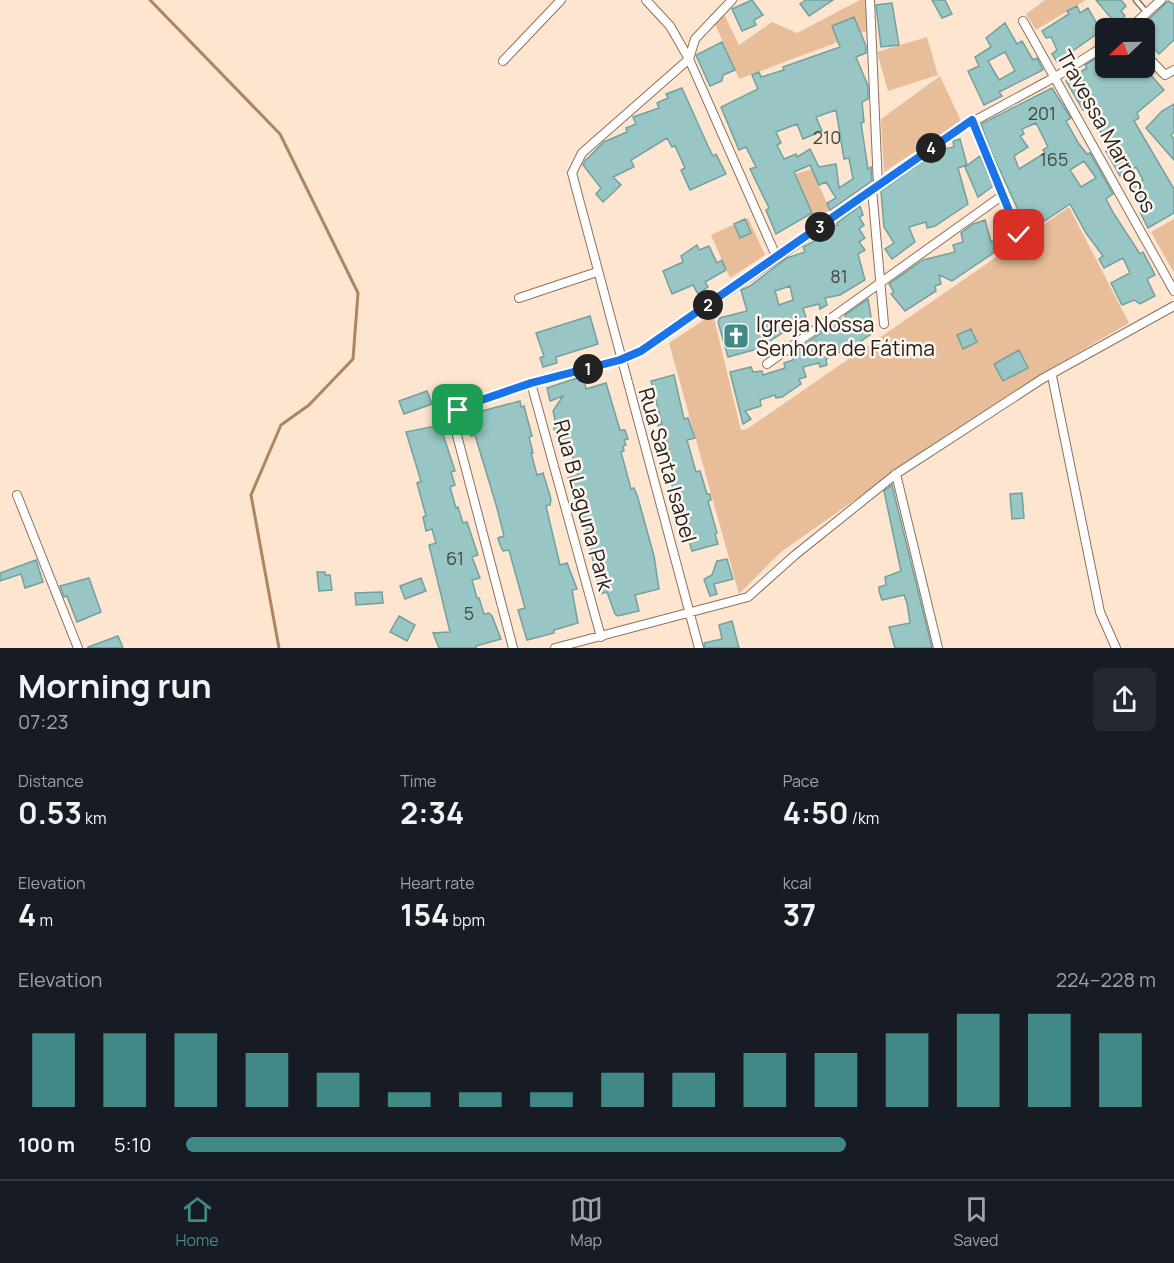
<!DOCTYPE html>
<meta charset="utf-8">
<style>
:root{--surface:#171b24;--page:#242831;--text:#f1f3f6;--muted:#9ea1a6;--line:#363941;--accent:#418987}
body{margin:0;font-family:Manrope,sans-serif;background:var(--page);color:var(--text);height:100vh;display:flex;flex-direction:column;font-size:22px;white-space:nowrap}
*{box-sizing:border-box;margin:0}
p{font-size:20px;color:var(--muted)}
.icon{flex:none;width:33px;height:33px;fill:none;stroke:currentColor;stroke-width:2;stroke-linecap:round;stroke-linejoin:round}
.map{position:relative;height:648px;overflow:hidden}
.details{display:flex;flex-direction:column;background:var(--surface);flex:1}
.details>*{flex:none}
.needle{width:39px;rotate:248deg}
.fabs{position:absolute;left:1095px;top:18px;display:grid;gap:12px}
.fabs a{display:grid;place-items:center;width:60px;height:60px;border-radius:9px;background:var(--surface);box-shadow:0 2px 4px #0004;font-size:30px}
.pin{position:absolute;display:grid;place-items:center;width:51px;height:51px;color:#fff;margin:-26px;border-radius:12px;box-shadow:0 3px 9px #0006}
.km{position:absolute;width:30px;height:30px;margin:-15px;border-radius:50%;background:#222;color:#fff;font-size:16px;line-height:30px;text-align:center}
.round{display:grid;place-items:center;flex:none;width:63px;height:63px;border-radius:9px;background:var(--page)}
.summary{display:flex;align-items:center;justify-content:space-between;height:102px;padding:0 18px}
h1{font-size:33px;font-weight:700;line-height:45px}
.stats{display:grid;grid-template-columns:repeat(3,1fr);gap:9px;height:102px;padding:6px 18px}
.stats div{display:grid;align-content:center}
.stats b{font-size:30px;font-weight:700}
.stats small{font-size:16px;font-weight:400}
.stats p{font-size:16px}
.chart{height:168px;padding:12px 18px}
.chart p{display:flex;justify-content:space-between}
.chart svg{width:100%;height:108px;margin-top:6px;stroke:var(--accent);stroke-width:6}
ul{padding:0 18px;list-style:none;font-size:20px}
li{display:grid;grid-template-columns:96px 72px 1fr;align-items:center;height:45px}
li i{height:15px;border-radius:8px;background:var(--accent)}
.menu{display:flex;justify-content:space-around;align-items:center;height:84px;border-top:2px solid var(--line);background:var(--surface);font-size:16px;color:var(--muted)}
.menu a{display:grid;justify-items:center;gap:3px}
.menu .on{color:var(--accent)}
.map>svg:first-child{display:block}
.green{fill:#e7be99}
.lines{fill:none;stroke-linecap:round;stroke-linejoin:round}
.stream{stroke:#ad855f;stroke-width:3}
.building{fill:#97c6c4;stroke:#73a09f;stroke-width:1.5;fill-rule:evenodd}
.service-casing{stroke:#8d725a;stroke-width:7}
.minor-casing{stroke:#8d725a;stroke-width:10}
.service{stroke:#fff;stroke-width:4}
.minor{stroke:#fff;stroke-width:8}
.route-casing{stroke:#fff;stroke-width:12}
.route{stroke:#1a73e8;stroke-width:8}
.labels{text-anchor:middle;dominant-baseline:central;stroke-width:5;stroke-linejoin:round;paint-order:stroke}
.number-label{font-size:18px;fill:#444840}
.street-label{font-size:21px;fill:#281e14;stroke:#fcf6f1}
.poi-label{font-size:21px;fill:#281e14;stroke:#fcf6f1;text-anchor:start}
</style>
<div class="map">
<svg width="1174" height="648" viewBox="0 0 1174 648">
<rect width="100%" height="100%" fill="#fee5d0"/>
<path class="green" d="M860,0H866L867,31L739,79L715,24L724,14L739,45L772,22L797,33Z
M1045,0H1086L1036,30L1026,14Z
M927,37L938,75L888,91L877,52Z
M940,76L961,121L884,172L881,119Z
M812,169L830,210L814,219L795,174Z
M1069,207L1129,323L1041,374L896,471L781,552L739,594L669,343L713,314L741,430L747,429Z
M748,218L765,255L730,278L711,235Z
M1174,219V273L1151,232Z"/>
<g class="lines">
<path class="stream" d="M150,0L280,134L358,293L353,359L309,405L281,425L251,495L279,648"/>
</g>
<path class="building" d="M752,0L763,15L754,20L756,25L742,31L732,9Z
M806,0H833L809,16L800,4Z
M932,0H945L952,14L942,18Z
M1096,0H1121L1126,6L1121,11L1125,16L1116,24Z
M1168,1L1174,4V40L1159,54L1144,37V24Z
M892,3L899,45L881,47L876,5Z
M1077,6L1080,13L1088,8L1101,31L1057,62L1052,54L1057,50L1051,37L1046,38L1042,31L1069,14L1067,11Z
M854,17L866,46V53L856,57L868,86V99L862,102L864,122L861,123L868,169L871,167L872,181L830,210L827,203L836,198L826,182L819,185L810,165L794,172L812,213L776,234L766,210L769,208L750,169L756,167L746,147L739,150L721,107L758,89L752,75L759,72L761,77L784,70L783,67L840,47L832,26ZM836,110L844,159L849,158L853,179L839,188L836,164L819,167L810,149L797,157L796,154L784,159L777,145L781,143L776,132L797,124L803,139L822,131L816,117Z
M1005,23L1017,44L1022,41L1033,60L1037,58L1043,70L999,92L1002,96L984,105L968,71L979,66L975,57L991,47L986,38ZM1005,52L1015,71L999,80L988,61Z
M722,42L735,70L723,75L722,81L710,86L696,55Z
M1098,57L1102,64L1106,62V68H1150L1151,69L1148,72L1164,90L1137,113L1139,118L1134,121L1174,189V213L1148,228L1140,212L1143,210L1130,187L1143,180L1136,167L1120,176L1106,151L1109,149L1099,129L1087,108L1083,110L1066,81L1087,68L1085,65Z
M682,88L708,146L713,156L716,154L726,174L690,190L681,170L685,168L675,146L672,147L667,138L631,160L634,167L613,177L621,185L603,202L596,194L601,188L583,165L585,161L604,142L627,132L626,128L636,124L633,117L659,108L657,103L668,98L666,94Z
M1052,88L1071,118L1066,121L1079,144L1087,154L1090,153L1113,194L1106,199L1114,214L1140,254L1143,252L1155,275L1147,279L1155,296L1140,304L1134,300L1122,305L1111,283L1130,273L1123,258L1104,268L1099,259L1103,256L1086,233L1070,204L1040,224L1041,227L1031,229L1032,232L1025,234L1020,214L990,149L981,124ZM1036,123L1048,147L1043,150L1045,153L1019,169L1014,156L1028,147L1020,136L1024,134L1022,129ZM1084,161L1096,178L1081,187L1070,170Z
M1174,104V132L1171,135L1174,139V160L1146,128L1162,111Z
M960,139L967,165L958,168L968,204L935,226L927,228L926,222L909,227L915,242L892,259L885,249L894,243L884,227L881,191L939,150L954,147L953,141Z
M980,156L993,186L978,197L965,167Z
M860,206L863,215L859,217L864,225L859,229L865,238L859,242L865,250L858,254L865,280L840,295L825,298L827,305L820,309L819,304L803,308L806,318L757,349L728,357L718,322L720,318L747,311L741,290L750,286L787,258L805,252L803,247L824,236L823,232L831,230L830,227L838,225L837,223ZM790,286L793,300L779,305L775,291Z
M745,219L751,233L740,238L734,224Z
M985,220L991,242L1008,231L1014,239L952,281L939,275L941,284L935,286L936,291L905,311L891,294L894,292L889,284L923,260L955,252L953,245L963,242L961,233L973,224Z
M697,245L699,250L709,246L717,263L722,260L726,270L705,282L708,287L698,294L693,285L672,294L663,271L683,262L681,256Z
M868,299L871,317L864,322L871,334L857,344L839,348L840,352L826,359L827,365L820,367L819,363L803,367L806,377L799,379L801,384L782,397L776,398L775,395L760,400L761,406L745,411L751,419L743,424L730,372L751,367L753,372L762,371L763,375L785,368L784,363L793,360L792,354L839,320L846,318L845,315Z
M590,316L598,344L556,357L557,363L543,367L540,358L544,356L536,333Z
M971,329L977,342L963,349L957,335Z
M1019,350L1028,368L1003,381L994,364Z
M674,375L684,419L688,418L695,438L687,440L696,472L700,471L707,494H710L711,500L708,501L717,533L715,534L718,544L692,551L689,541L693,540L685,508L679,510L670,478L676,476L665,434L661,436L658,425L662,424L651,381Z
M583,376L586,389L606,383L620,430H625L628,439L624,440L626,445L623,446L624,451L621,452L631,489L634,488L638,498L654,556L659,589L635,595L639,611L618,616L615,614L607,592L600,594L583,513L588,512L583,496L574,499L568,478L578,475L572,454L568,455L565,444L559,446L553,425L556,424L553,411L563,396L550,401L547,388Z
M427,391L432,404L404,414L399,401Z
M520,401L521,407L524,406L532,436L529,437L533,453H531L537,475L543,473L551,499L550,505L546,506L560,565L567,563L577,589L572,590L578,623L554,630V633L527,640L518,610L525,608L512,561L509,550L503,551L500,545L498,538L504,536L497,508L475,435L471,436L467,422H469L467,415Z
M440,425L455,471L451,472L455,485L450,487L456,508L458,507L463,523L467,522L478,555L472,557L480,578L472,580L477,598H479L484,614L489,613L492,616L501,639L476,646V648H439L433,633L450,632L429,545L436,543L432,529L426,531L423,517L426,516L417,483L421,481L406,432Z
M892,485L932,648H895L889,627L910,623L907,603L904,595L882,600L879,591V587L886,585L885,577L901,571L884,491Z
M1022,493L1024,518L1012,519L1010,494Z
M727,559L733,579L714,584L717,594L710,596L704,579L712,575L717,561Z
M36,560L43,582L25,588L21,574L0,581V573Z
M317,572H325V575H330L332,590L319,591Z
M89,578L101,612L77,622L67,596L64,597L60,586Z
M421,578L426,591L405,599L400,586Z
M382,592L383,603L356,605L355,593Z
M399,616L415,625L407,641L390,632Z
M732,621L739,648H705L704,643L722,639L719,625Z
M118,636L123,648H88V647Z"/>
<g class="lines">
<defs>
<path id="service" d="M1136,0L1147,13"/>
<path id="minor" d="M646,0L670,26L689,59L777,258
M870,0L878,186
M1023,21L1174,291
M1130,28L1161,0
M1144,53L1165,75L1174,70
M689,59L582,153L572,173L699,648
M689,59L695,39L732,0
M503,61L561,0
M972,120L1021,240
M872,189L884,324
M519,298L597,272
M767,364L1003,195
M1052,376L1100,612L1116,648
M531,383L601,637
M896,474L938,648
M17,495L78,648
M513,648L454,424V417L464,406L531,383L620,360L641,351L777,258L952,133L1057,76L1106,45
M555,648L748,597L795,555L896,474L1042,379L1174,306"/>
</defs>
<use href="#service" class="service-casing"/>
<use href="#minor" class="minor-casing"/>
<use href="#service" class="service"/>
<use href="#minor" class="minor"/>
</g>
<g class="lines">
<defs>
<path id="route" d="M458,410L464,406L531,383L620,360L641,351L972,120L1019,235"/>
</defs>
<use href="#route" class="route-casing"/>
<use href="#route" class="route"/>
</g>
<defs>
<symbol id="church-square" viewBox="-11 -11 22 22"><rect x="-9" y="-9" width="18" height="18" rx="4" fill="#418987" stroke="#fcf6f1"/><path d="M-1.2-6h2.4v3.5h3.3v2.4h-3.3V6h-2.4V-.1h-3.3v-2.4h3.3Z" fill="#fff"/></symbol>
</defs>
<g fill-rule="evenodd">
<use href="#church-square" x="721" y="321" width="30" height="30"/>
</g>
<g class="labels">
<g class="number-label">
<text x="1042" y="113">201</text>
<text x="827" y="137">210</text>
<text x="1054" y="159">165</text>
<text x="839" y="276">81</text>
<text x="455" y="558">61</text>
<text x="469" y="613">5</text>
</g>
<g class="street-label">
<text transform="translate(1107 131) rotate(61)">Travessa Marrocos</text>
<text transform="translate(668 465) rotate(74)">Rua Santa Isabel</text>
<text transform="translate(584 505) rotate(75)">Rua B Laguna Park</text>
</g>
<g class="poi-label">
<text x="756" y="324">Igreja Nossa<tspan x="756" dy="24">Senhora de Fátima</tspan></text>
</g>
</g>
</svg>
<div class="fabs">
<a><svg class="needle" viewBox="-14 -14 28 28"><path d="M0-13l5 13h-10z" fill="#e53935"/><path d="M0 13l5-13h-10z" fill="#9ea1a6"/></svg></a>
</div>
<div class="pin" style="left:458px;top:410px;background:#1e9e55"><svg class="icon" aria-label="arrive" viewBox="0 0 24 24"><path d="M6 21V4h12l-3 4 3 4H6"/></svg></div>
<div class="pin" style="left:1019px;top:235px;background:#d93025"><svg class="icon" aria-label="check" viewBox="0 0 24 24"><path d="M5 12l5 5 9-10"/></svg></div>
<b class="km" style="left:588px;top:369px">1</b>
<b class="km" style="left:708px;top:305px">2</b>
<b class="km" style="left:820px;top:227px">3</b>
<b class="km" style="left:931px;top:148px">4</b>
</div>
<section class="details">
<div class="summary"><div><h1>Morning run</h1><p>07:23</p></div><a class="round"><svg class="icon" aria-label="share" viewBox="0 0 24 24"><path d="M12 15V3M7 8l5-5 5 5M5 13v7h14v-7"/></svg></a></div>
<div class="stats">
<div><p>Distance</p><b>0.53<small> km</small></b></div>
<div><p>Time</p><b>2:34</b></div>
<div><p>Pace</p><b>4:50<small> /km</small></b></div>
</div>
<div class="stats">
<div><p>Elevation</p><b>4<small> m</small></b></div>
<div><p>Heart rate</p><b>154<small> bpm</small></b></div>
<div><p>kcal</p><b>37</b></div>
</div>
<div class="chart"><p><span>Elevation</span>224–228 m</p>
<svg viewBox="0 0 160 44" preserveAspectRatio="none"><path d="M5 44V14M15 44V14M25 44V14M35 44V22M45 44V30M55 44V38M65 44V38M75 44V38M85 44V30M95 44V30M105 44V22M115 44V22M125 44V14M135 44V6M145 44V6M155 44V14"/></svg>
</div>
<ul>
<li><b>100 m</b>5:10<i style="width:68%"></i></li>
</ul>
</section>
<nav class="menu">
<a class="on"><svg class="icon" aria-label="home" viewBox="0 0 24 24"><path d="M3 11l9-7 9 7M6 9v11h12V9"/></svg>Home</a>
<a><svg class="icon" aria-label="map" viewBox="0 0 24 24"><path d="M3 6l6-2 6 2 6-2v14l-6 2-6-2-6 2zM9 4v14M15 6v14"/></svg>Map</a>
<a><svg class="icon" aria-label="saved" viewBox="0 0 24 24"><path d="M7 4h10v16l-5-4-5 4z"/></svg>Saved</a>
</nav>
